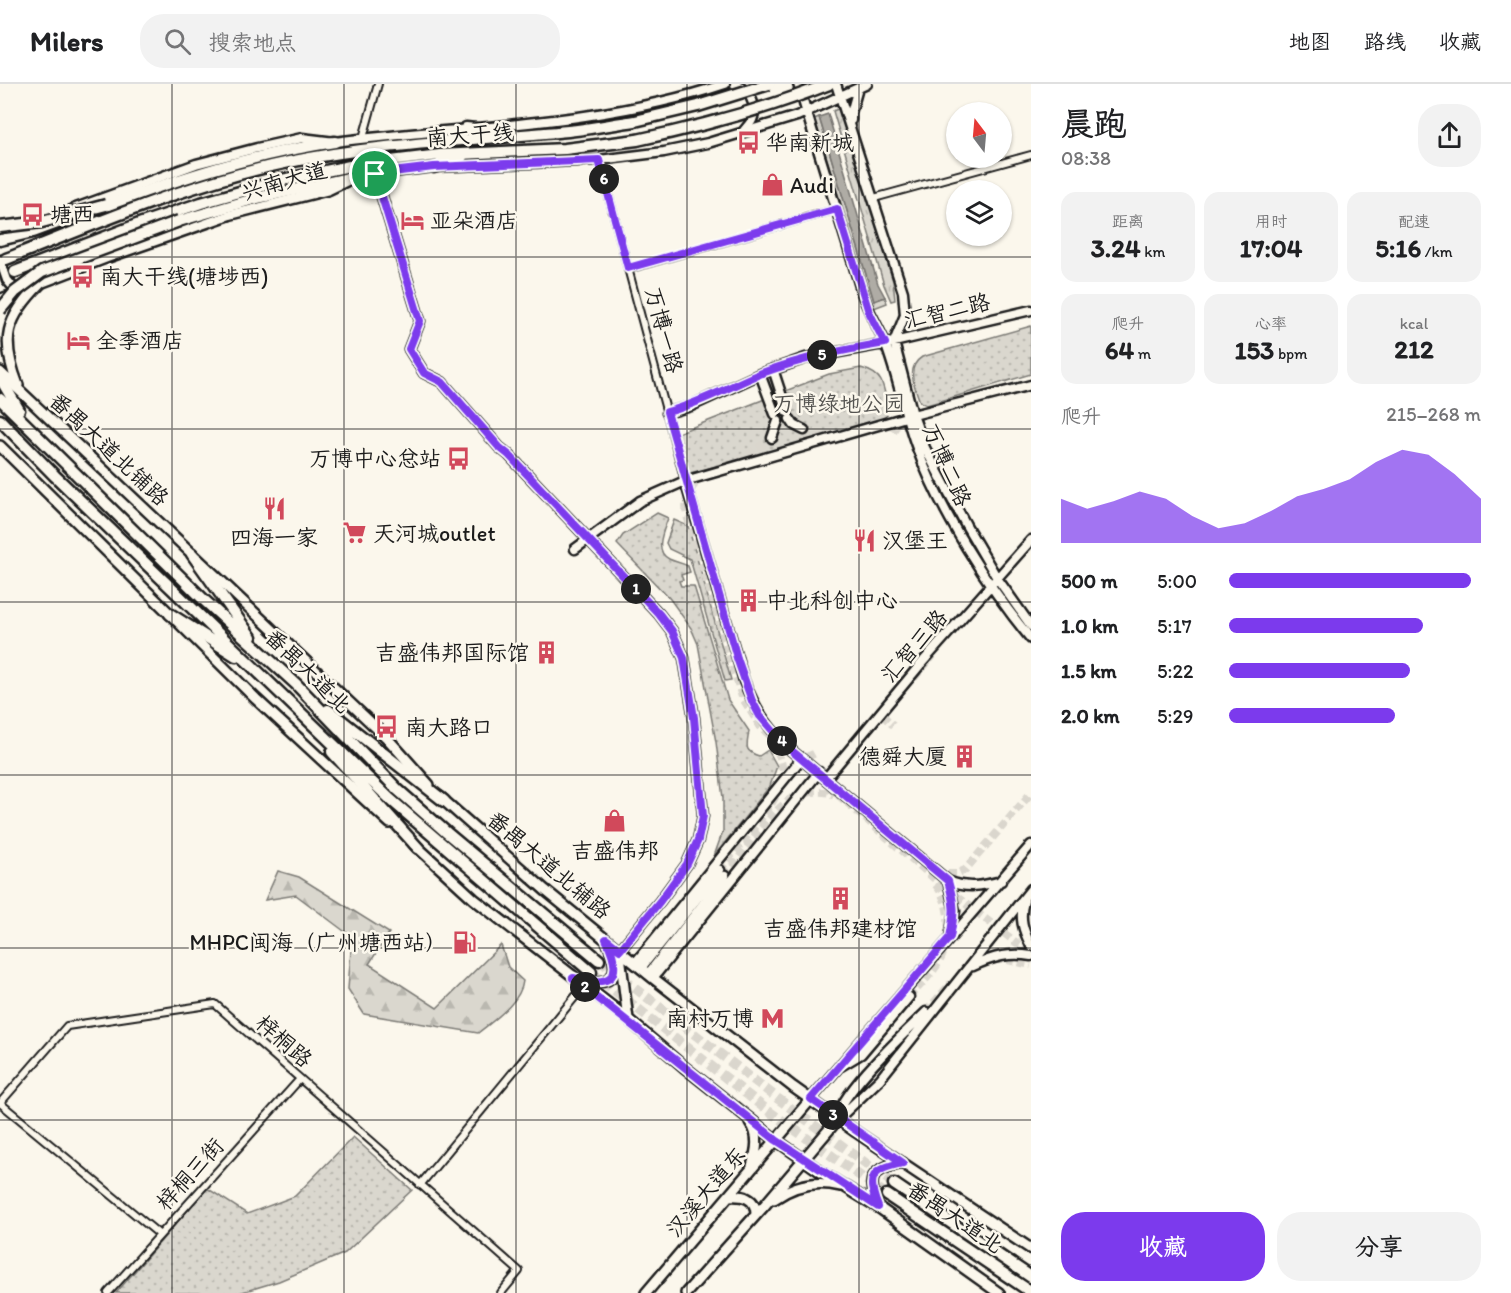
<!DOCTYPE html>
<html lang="zh">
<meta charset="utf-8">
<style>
:root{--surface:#fff;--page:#f2f2f2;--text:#202124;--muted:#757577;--line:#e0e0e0;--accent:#7c3aed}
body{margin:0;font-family:Itim,"LXGW WenKai TC",sans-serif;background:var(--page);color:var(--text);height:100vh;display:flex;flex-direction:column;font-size:22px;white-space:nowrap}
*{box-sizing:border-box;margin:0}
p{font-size:20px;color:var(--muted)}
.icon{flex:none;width:33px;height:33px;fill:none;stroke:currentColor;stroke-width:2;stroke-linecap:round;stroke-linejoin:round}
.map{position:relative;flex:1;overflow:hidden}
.sheet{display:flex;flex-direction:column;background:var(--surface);width:480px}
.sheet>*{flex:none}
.needle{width:39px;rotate:344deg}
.fabs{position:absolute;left:946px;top:18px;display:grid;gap:12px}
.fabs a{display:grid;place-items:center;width:66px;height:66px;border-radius:50%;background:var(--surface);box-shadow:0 2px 4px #0004;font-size:30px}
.pin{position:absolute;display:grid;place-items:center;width:51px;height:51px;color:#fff;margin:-26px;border:3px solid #fff;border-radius:50%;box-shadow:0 2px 6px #0007}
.km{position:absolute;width:30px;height:30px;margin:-15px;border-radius:50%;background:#222;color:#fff;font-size:16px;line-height:30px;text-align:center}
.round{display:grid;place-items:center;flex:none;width:63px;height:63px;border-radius:24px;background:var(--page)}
.headline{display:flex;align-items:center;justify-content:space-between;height:102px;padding:0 30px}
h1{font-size:33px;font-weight:700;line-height:45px}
.stats{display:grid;grid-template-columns:repeat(3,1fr);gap:9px;height:102px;padding:6px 30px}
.stats div{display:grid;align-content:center;border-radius:15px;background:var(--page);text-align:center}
.stats b{font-size:26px;font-weight:700}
.stats small{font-size:16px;font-weight:400}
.stats p{font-size:16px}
.chart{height:168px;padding:12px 30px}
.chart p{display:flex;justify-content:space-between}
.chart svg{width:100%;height:108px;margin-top:6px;fill:var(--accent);opacity:.7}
.button{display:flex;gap:12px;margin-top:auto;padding:12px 30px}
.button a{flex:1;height:69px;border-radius:24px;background:var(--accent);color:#fff;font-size:24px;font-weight:700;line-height:69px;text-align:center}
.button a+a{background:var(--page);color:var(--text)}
ul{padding:0 30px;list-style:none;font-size:20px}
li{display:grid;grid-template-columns:96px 72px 1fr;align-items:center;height:45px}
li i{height:15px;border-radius:8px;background:var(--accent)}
header{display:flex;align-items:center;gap:36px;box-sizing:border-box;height:84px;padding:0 30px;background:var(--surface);border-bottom:2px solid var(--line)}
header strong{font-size:28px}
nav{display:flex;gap:33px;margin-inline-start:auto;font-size:21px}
.search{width:420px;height:54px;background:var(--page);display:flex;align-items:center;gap:15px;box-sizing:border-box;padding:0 21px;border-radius:24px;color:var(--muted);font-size:22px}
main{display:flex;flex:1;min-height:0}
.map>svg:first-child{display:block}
.grass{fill:url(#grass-tufts);stroke:#7b7a75;stroke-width:1.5}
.forest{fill:url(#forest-firs);stroke:#7b7a75;stroke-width:1.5}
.park{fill:url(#park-dots);stroke:#7b7a75;stroke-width:1.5}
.water{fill:#afaca5;stroke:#74726e;stroke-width:1.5}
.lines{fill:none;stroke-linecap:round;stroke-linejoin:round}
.secondary-tunnel{stroke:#dad6cd;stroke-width:8;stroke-dasharray:8 4;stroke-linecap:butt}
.highway-tunnel{stroke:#dad6cd;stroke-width:10;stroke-dasharray:10 5;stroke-linecap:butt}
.street-casing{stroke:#1c1c1c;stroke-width:10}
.secondary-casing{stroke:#1c1c1c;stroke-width:13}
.primary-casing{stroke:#1c1c1c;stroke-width:14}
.highway-casing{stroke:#1c1c1c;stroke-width:15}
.street{stroke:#fbf7ec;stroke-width:6}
.secondary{stroke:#fbf7ec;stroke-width:8}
.primary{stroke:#fbf7ec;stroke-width:9}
.highway{stroke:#fbf7ec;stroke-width:10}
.highway-bridge-casing{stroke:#1c1c1c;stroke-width:15;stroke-linecap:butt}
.highway-bridge{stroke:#fbf7ec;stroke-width:10}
.route-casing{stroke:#fff;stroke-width:12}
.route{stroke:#7c3aed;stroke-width:8}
.grid{fill:none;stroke:#1c1c1c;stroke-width:1.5;stroke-opacity:0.55}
.labels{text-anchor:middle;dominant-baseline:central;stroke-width:5;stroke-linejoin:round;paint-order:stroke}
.street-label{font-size:22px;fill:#1c1c1c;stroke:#fbf7ec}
.poi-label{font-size:22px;fill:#1c1c1c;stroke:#fbf7ec;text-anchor:start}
.park-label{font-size:22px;fill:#555451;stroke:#fbf7ec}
</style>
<header>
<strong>Milers</strong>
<div class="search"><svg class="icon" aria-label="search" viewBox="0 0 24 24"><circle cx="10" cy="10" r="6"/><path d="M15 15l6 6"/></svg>搜索地点</div>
<nav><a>地图</a><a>路线</a><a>收藏</a></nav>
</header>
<main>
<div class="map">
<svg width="1031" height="1209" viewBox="0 0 1031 1209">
<defs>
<pattern id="grass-tufts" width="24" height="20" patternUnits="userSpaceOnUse" patternTransform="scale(1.5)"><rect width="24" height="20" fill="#dad7ce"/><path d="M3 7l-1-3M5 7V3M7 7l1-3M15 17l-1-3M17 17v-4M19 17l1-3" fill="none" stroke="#bab8b0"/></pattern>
<pattern id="forest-firs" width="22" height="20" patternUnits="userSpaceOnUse" patternTransform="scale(1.5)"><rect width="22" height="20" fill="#dad7ce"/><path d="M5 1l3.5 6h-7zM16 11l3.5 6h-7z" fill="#bab8b0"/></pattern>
<pattern id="park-dots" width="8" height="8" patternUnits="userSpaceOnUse" patternTransform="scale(1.5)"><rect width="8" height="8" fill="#dad7ce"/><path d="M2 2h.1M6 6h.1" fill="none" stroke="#bab8b0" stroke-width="1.8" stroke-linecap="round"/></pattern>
</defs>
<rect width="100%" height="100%" fill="#fbf7ec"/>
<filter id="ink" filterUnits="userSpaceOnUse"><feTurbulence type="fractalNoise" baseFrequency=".0167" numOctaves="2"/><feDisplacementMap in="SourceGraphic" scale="12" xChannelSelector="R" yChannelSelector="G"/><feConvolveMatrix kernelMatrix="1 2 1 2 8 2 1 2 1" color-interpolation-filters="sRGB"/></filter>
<g filter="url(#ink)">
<path class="grass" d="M840,24L893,197L895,216L891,217L884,201L833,27Z
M819,33L874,217L885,213L887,219L874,224L814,35Z"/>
<path class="forest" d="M278,787L299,793L389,849L369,880L437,924L501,861L508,883L523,897C521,918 494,936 478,949L364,930L348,905L352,853L296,811L265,816Z"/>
<path class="park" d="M1031,242V290L927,321L920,318C915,303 905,284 922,273Z
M861,284C868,286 877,289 881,297C885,305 890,331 884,338L686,390L675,350L829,290Z
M657,429L668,434C664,446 653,467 669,475C675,478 682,479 688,482L690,488L681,491L683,496L679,497L681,502H694L728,616L749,647C747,662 743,667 759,672L768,666L777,682L770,702L714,772L723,747V714L716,658L698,560L691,544L670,515L617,460L623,451Z
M674,436L688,442L731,596L725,597L690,475L669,465L666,459Z
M353,1053L412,1106L345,1169L279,1197L239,1209H116L207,1104L247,1130L295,1112Z"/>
<path class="water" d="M828,30L878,200L885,213L874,217L819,33Z"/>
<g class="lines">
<path class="secondary-tunnel" d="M804,346L824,351L842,349
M893,347L897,341L913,336
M726,381L748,371L772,354
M704,391C690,403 684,414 687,432L742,613L760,642L783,664
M933,549L945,559
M914,594L933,572
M882,631L893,641
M795,671C803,675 809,673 817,668
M829,703L944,803L1031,870
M720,786C734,767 774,723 780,703C785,687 782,672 772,659
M936,790H956L965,786L1031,709
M725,792C743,769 767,732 789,716C799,709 823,704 834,711
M995,876H1008L1031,881
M909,913C920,901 936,887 942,872C952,852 951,817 935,800
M926,928L951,899"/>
<path class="highway-tunnel" d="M599,876L777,1014L894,1100
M591,888L767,1026L887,1111"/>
<defs>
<path id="street" d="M363,54L378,0
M599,76L685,397
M874,114L1031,71
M628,185L837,125
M0,1019L67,942L215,920L519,1187L501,1209
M0,1019L160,1151
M420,1101L584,902
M108,1209L300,995"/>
<path id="secondary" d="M735,0C748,4 759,22 752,36C750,40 745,45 743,48
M798,0L862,209C868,227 878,242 885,259C898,292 904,330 917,364C940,427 988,503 1031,555
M836,0L903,208L905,231L894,258L913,331L925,364L966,441L997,494L1031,542
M851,36V29L858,4
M375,90L420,237L409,265L424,289L442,298L499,363L509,371L659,530L672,547L684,574L694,634L703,732L698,756L687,780L660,817L620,866
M70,126L196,80L257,64L302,54L335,58C464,42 600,42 725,0
M0,176L7,196L18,209
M0,215L107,174L173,151L230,131L329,106L358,92L434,83L599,76L664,68L708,59L797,32L867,0
M773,285L787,328
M760,290L775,330
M667,329L691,322L760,290L806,274L894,258L1031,226
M790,335L794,341L804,346
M772,354L778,337
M685,397L744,597C755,625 766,640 786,662L948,797C966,805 983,802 1001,797
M575,465L640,417L685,397L913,331L1031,301
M826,694L920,581L1031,456
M948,797L955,827L950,853
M1024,817C1019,834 1023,846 1031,862
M635,879L801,675
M973,882C993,873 1009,868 1031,872
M641,884L720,786
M648,890L725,792
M653,894L819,688
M841,982L861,970L909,913
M811,1015L1031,761
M838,1035L880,995L1031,805
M838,1035C836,1012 908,946 926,928"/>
<path id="primary" d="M0,288L387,654L429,701
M18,301C0,255 6,234 40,200
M0,362L256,615L390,739
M440,713L545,806L653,894L793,1003L856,1048L1031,1165
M414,760L474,815L623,931L684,983L776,1056L824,1090L878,1123L999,1209
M620,871L628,935
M579,895C617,905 621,888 607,857
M750,1038C760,1052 757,1066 752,1082
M729,1112C743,1111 756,1114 756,1130
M774,1115C794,1101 816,1096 840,1102
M878,1123C866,1093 871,1085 903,1079
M646,1209L811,1015
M686,1209L764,1122L838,1035"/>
<path id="highway" d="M466,44L502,48
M434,83L462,73
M100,124C177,95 253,70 335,58
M179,137L257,114L358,92
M0,156L33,148L68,135
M6,175C98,139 191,98 289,78C381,59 474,56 568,47C590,45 613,40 635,37
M15,188L142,139L201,119L282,96L350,82L440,71L565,65L637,56
M0,294L19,326
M0,315L205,517L296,600L398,706L447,749L599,876
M0,336L55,392L390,715L591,888
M192,470L251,553
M170,530L236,572
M328,626L444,717
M332,668L418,764
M894,1100L1031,1193
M887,1111L1031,1208"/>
</defs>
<use href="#street" class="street-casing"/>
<use href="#secondary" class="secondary-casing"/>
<use href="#primary" class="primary-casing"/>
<use href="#highway" class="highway-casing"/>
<use href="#street" class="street"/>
<use href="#secondary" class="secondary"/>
<use href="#primary" class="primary"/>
<use href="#highway" class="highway"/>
<defs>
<path id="highway-bridge" d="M635,37L698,22L769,0
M637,56C704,42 766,25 829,0
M0,143L42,138L106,121
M0,226L15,208L42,188L179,137"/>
</defs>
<use href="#highway-bridge" class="highway-bridge-casing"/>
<use href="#highway-bridge" class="highway-bridge"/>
</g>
</g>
<g class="lines" filter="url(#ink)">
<defs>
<path id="route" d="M599,76L628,184L837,125L869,228L885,259C843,266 802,274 762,289C730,302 701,319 667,328L737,574L752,617L760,632L786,662L948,797C955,821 955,828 950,853L811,1015L903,1079C871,1085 866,1093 878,1123L776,1056L573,894C613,904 624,893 606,855L620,866L660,817L687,780L698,756L703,732L694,634L684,574L672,547L659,530L509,371L499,363L442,298L424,289L409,265L420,237L375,90L434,83Z"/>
</defs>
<use href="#route" class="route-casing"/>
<use href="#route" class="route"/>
</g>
<path class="grid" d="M172,0V1209M344,0V1209M516,0V1209M687,0V1209M859,0V1209M0,173H1031M0,345H1031M0,518H1031M0,691H1031M0,864H1031M0,1036H1031"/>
<defs>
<symbol id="bus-bare" viewBox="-9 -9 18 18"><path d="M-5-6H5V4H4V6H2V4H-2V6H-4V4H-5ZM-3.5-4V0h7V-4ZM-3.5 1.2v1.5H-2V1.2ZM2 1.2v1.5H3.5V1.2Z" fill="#d1495b" stroke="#fbf7ec" stroke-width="2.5" paint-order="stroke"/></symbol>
<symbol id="shop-bare" viewBox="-9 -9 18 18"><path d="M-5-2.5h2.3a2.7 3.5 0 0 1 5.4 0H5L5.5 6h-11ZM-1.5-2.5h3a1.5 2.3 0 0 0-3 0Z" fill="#d1495b" stroke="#fbf7ec" stroke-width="2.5" paint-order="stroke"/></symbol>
<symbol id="hotel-bare" viewBox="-9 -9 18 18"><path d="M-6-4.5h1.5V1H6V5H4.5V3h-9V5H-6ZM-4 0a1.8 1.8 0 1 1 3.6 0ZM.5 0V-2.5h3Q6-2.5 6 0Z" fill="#d1495b" stroke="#fbf7ec" stroke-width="2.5" paint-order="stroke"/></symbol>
<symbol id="restaurant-bare" viewBox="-9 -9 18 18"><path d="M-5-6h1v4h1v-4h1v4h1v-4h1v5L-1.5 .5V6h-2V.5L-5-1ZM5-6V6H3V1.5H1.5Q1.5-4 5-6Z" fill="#d1495b" stroke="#fbf7ec" stroke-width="2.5" paint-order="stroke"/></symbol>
<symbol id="supermarket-bare" viewBox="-9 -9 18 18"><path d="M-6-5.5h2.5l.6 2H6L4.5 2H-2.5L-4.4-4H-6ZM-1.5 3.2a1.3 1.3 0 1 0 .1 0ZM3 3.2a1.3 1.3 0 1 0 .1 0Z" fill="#d1495b" stroke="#fbf7ec" stroke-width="2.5" paint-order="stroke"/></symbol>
<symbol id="building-bare" viewBox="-9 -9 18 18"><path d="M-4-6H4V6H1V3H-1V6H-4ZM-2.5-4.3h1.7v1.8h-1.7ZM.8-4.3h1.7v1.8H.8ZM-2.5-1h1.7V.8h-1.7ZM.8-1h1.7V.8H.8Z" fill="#d1495b" stroke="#fbf7ec" stroke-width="2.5" paint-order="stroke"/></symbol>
<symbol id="fuel-bare" viewBox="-9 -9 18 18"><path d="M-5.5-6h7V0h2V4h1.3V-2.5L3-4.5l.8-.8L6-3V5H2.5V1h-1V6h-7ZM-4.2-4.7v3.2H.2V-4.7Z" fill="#d1495b" stroke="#fbf7ec" stroke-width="2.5" paint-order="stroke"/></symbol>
<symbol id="metro-bare" viewBox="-9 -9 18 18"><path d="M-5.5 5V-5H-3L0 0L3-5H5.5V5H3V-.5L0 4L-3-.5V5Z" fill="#d1495b" stroke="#fbf7ec" stroke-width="2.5" paint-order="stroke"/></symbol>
</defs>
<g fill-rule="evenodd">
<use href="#bus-bare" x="732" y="42" width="33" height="33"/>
<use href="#shop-bare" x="756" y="84" width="33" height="33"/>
<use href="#bus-bare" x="16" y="114" width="33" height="33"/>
<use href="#hotel-bare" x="396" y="120" width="33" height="33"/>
<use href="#bus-bare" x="66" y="176" width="33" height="33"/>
<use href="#hotel-bare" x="62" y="240" width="33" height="33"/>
<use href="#bus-bare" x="442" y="358" width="33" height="33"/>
<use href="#restaurant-bare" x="258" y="408" width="33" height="33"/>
<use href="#supermarket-bare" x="338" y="432" width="33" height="33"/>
<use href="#restaurant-bare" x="848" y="440" width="33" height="33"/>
<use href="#building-bare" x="732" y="500" width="33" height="33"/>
<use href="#building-bare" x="530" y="552" width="33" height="33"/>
<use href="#bus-bare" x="370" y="626" width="33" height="33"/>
<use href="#building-bare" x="948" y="656" width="33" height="33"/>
<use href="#shop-bare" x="598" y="720" width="33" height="33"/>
<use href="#building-bare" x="824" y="798" width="33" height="33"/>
<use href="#fuel-bare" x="448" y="842" width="33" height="33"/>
<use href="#metro-bare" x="756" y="918" width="33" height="33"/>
</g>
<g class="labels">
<g class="street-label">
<text transform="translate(470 51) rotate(-4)">南大干线</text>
<text transform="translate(284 97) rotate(-16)">兴南大道</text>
<text transform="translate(947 227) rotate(-13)">汇智二路</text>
<text transform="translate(664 246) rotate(75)">万博一路</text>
<text transform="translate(109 365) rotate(43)">番禺大道北铺路</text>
<text transform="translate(947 381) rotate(66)">万博二路</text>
<text transform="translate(914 562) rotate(-49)">汇智三路</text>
<text transform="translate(308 587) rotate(44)">番禺大道北</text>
<text transform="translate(549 781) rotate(40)">番禺大道北辅路</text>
<text transform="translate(284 957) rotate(41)">梓桐路</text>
<text transform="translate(190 1090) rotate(-48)">梓桐三街</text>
<text transform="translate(706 1108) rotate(-50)">汉溪大道东</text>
<text transform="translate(955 1133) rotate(34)">番禺大道北</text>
</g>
<g class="poi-label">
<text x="766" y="58">华南新城</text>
<text x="790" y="101">Audi</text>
<text x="50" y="130">塘西</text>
<text x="430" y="136">亚朵酒店</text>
<text x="100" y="192">南大干线(塘埗西)</text>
<text x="96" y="256">全季酒店</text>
<text x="441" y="374" text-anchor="end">万博中心总站</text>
<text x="373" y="449">天河城outlet</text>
<text x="274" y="453" text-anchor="middle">四海一家</text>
<text x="882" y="456">汉堡王</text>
<text x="766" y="516">中北科创中心</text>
<text x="529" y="568" text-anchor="end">吉盛伟邦国际馆</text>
<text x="405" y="643">南大路口</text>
<text x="947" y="672" text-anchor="end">德舜大厦</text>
<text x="615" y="766" text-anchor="middle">吉盛伟邦</text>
<text x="840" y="844" text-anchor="middle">吉盛伟邦建材馆</text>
<text x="447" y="858" text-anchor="end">MHPC闽海（广州塘西站）</text>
<text x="754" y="934" text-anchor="end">南村万博</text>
</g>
<g class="park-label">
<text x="839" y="319">万博绿地公园</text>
</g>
</g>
</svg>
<div class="fabs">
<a><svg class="needle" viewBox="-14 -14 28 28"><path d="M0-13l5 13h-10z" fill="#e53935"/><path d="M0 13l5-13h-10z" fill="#757577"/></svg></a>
<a><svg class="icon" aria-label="layers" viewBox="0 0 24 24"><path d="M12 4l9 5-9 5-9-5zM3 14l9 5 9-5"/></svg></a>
</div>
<div class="pin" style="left:375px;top:90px;background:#1e9e55"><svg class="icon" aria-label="arrive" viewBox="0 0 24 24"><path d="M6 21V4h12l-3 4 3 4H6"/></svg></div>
<b class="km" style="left:636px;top:505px">1</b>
<b class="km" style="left:585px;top:903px">2</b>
<b class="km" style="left:833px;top:1031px">3</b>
<b class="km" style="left:782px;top:657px">4</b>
<b class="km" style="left:822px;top:271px">5</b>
<b class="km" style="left:604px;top:95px">6</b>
</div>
<section class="sheet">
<div class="headline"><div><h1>晨跑</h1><p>08:38</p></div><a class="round"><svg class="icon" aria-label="share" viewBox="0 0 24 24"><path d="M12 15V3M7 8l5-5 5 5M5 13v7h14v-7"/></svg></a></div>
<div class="stats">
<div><p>距离</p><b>3.24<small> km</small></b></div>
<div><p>用时</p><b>17:04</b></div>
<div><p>配速</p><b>5:16<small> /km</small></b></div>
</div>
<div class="stats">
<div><p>爬升</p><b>64<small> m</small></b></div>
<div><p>心率</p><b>153<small> bpm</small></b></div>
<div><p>kcal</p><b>212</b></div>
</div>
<div class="chart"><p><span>爬升</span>215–268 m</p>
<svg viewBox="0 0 160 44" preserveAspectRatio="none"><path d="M0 44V26L10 30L20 27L30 23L40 26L50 33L60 38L70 36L80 31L90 25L100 22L110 18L120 11L130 6L140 8L150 16L160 26V44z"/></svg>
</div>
<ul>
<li><b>500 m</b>5:00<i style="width:96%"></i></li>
<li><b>1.0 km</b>5:17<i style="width:77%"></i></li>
<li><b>1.5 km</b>5:22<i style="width:72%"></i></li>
<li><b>2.0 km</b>5:29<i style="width:66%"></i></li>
</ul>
<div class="button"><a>收藏</a><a>分享</a></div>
</section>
</main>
